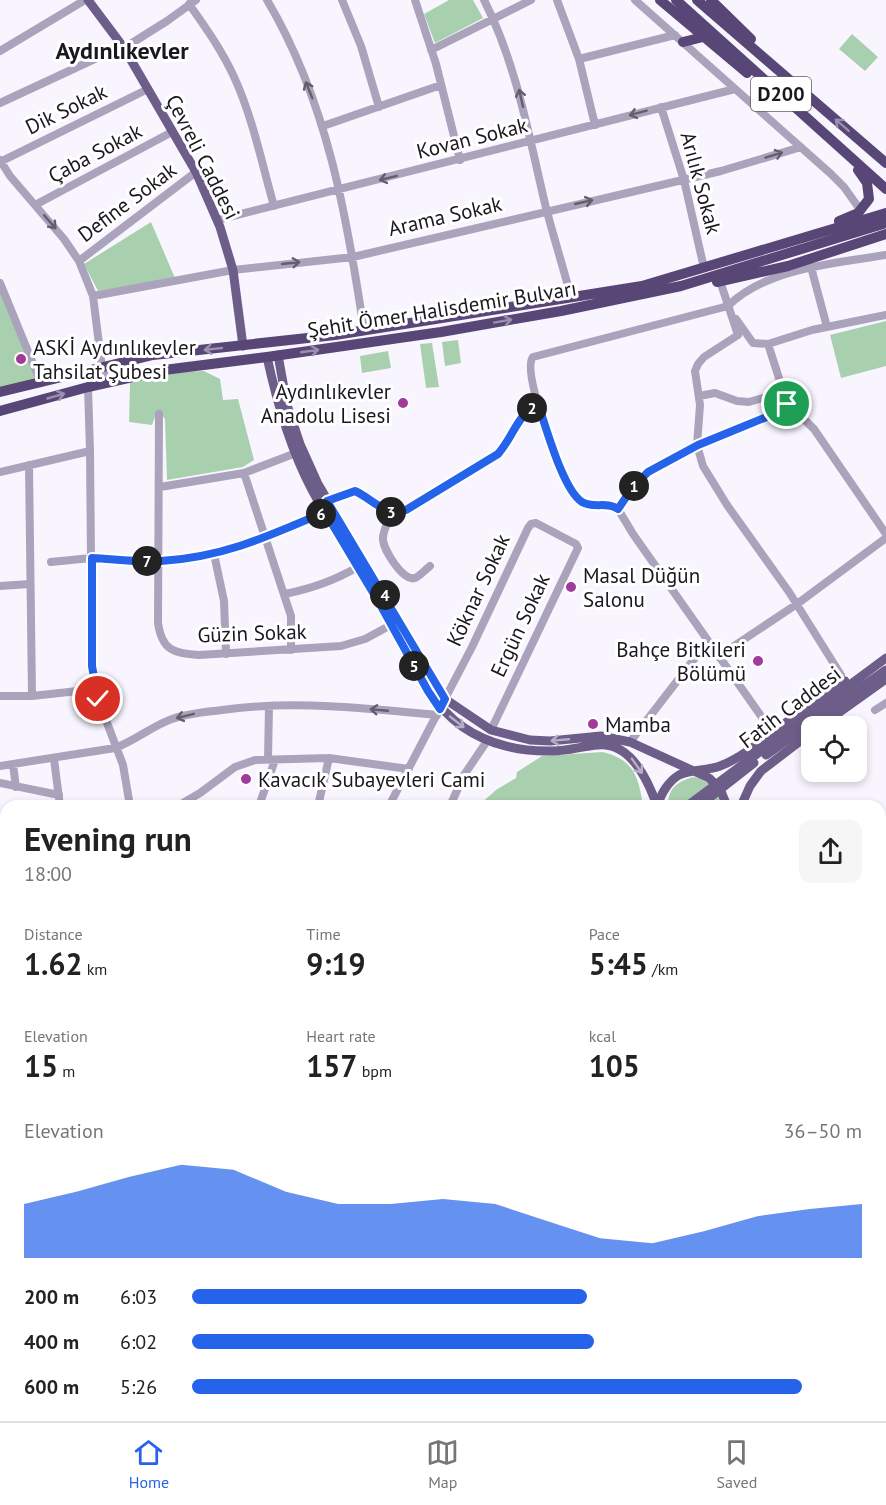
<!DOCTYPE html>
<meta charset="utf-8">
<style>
:root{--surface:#fff;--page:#f6f6f6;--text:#222;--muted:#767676;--line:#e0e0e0;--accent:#2563eb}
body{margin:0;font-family:"PT Sans",sans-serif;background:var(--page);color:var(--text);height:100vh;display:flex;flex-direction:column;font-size:22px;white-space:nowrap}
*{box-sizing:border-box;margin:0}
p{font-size:20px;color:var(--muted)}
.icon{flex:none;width:33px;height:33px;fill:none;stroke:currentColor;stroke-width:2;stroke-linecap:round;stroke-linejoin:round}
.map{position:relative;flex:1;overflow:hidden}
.panel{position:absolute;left:0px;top:800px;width:886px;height:622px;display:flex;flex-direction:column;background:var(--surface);border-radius:18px 18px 0 0;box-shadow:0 3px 9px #0003}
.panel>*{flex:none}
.controls{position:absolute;left:801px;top:716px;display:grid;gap:12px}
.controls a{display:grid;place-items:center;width:66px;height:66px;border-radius:12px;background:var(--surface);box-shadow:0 3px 9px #0003;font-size:30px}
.pin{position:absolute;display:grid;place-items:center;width:51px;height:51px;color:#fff;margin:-26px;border:3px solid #fff;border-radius:50%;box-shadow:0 2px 6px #0007}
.km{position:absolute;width:30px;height:30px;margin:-15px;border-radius:50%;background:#222;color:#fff;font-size:16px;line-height:30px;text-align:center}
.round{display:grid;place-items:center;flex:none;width:63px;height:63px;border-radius:12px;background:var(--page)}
.headline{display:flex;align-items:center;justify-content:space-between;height:102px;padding:0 24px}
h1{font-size:33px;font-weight:800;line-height:45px}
.metrics{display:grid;grid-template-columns:repeat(3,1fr);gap:9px;height:102px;padding:6px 24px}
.metrics div{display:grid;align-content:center}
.metrics b{font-size:30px;font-weight:800}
.metrics small{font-size:16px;font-weight:400}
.metrics p{font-size:16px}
.chart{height:168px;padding:12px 24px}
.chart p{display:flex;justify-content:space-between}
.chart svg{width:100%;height:108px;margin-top:6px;fill:var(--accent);opacity:.7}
ul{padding:0 24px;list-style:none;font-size:20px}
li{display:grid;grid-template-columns:96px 72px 1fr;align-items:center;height:45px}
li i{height:15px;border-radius:8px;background:var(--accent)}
.menu{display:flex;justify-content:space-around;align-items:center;height:84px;border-top:2px solid var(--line);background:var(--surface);font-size:16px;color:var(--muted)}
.menu a{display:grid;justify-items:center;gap:3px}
.menu .active{color:var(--accent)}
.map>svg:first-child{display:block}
.green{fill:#a9d0ae}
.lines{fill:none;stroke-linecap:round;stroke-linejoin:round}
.minor{stroke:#aba3bc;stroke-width:8}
.major{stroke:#6d5e89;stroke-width:9}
.highway{stroke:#574676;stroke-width:10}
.major-bridge{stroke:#6d5e89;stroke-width:9}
.oneway{stroke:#625e6d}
.oneway2{stroke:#9a90ad}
.oneway3{stroke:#b6aec4}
.route-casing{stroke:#fff;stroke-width:12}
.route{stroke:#2563eb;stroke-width:8}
.poi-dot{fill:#a23a9c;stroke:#fff;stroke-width:2}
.labels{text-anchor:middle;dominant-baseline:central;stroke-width:6;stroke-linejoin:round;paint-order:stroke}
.shield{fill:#fff;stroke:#5f5d62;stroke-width:1.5}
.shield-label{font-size:20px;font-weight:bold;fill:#1a181e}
.street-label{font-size:21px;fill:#1a181e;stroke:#fff}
.poi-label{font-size:21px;fill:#1a181e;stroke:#fff;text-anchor:start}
.quarter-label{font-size:24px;font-weight:bold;fill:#1a181e;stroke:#fff}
</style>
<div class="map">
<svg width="886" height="1421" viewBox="0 0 886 1421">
<rect width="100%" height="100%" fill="#f8f5ff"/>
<path class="green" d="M449,0H473L483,18L435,43L424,14Z
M852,34L878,57L865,71L839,49Z
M151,222L175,278L98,291L84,264Z
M0,283L41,383L0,392Z
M886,321V366L841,378L830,335Z
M458,340L461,363L445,366L442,342Z
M432,343L439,387L426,388L420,344Z
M388,351L391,368L362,373L360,356Z
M204,371L220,379L223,400L238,399L254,460L243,467L167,480L165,419L162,415L156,414L152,425L129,422L130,383L179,372Z
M603,752C634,760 638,776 643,805L478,806L496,790L516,778L517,772L542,756Z
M693,777C709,779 716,792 722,805L668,806C668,788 677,782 693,777Z"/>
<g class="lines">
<path class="minor" d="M267,0C327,101 347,216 364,331
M342,0L361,46L379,107
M415,0L436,64L460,160
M484,0C517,65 529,137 546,208C554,238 563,267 571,297
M557,0L579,59L595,125
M635,0L831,174L844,187L861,211
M189,4C206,28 223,52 235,79C253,119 262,164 274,206
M431,50L531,0
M0,51L85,0
M579,59L675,35
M0,103L99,57L124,48L167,21L196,0
M661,107L684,180L704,268
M323,126L441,85
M0,160L10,176L64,239L79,261L93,296L102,368L108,382
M0,162L148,89
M35,205L172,132
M217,220L735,89
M79,261L196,172
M811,267L827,327
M720,281L738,335L704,357L698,364L695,371L700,405L697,445L703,466L727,505L789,592L841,675
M0,283L41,383
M93,296L233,270L353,257L721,171L801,147
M736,319L753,343L768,344L787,403L814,429L886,534
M768,344L812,330L886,315
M88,387L90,451L92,666L98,699L123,765L130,806
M699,396L715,393L737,401L749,402L783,392
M159,414L158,623C162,651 174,653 199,655L341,646L365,639L391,625
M29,465L32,696
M0,472L90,451
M244,473L291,616V650
M160,487L244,473L296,453
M327,501L355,491C374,499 382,518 406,510L498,454C515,436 515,416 538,404
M618,509C597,495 587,518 568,485C559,465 521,372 533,357L728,306C766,268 836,263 886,255
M392,513C389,521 382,531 383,540C384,550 403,582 415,578C420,576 426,569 430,566
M214,554L224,601L226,654
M51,562L91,558L160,561L214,554L266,538L325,512
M0,586L30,584
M285,594C313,588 333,581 358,567
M719,656L797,604L886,538
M0,696H32L96,689
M875,710L886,703
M768,726L633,534L618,509L633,487L648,472L697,445L791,407
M630,742L708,641
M54,759L60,806
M268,759L269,706
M13,765L16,787
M0,766L115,748C136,740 154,725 172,719C188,713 205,712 222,710C294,700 366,708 437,715
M0,783L59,795
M178,806L200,793L235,767L255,760L329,758L409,769
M259,806L275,760
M318,806L329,758
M389,806L472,647L528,528L531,524L536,523L576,544L578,548L491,730
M450,806L464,775L487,741
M0,1136L6,1137
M880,1147L886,1142
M6,1177V1178
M880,1317L886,1313
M880,1388L886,1384
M399,1416L401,1421
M491,1416L492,1421
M794,1416L797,1421
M17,1418L18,1421
M224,1421L229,1416
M273,1421L278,1416
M590,1421L599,1416
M672,1421V1416
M835,1421L842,1416"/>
<path class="major" d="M88,0L124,48L196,172L220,227L233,270L243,346
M278,355L287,405L300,444L318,484L445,699L491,730L530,740L550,741L601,736L630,742L709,778L720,789L727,806
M267,357C277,403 290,448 312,490C333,529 358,565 380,604C404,646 422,698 463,727C489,745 522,752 553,751C568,751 583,746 598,745C631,742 648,780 657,806
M820,726L886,679
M658,806C660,794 669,781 679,775C691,769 707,771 720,766C744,757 770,734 791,719
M741,806L750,786L761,771L812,732
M880,1059L886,1062
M880,1068L886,1072
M880,1079L886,1082
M880,1099L886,1104
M880,1212L886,1208
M880,1228L886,1223
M880,1237L886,1233
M0,1313L6,1314
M0,1400L6,1397
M371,1421L373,1416
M748,1421V1416
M758,1421L759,1416"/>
<path class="highway" d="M660,0L747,73
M676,0L886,189
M697,0L886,163
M711,0L751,39
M683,42L703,37
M839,221L858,213L869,199L867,183L858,170
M717,282L788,266L886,234
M0,392L153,355L335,335L642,286L886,213
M0,411L88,387L164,370L267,357L441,332L561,311L681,286L886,223"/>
<path class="major-bridge" d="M791,719L845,681
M766,755L886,670
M687,806L886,658
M699,806L754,763"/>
</g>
<defs><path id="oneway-shaft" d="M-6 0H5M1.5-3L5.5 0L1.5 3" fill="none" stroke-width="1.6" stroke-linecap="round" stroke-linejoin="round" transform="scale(1.5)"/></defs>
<g class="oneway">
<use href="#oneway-shaft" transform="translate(309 90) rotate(-112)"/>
<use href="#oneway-shaft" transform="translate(521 98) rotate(-103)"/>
<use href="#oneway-shaft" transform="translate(638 113) rotate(165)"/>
<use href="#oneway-shaft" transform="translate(774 155) rotate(-17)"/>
<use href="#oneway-shaft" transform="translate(388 178) rotate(166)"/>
<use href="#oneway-shaft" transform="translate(584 202) rotate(-13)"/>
<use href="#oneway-shaft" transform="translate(50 222) rotate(49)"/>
<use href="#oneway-shaft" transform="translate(291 263) rotate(-6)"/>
<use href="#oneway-shaft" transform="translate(379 710) rotate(-175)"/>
<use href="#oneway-shaft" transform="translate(185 716) rotate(166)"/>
</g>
<g class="oneway2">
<use href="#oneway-shaft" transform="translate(842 125) rotate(-139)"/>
<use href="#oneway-shaft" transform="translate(503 321) rotate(-10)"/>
<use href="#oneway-shaft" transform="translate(213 349) rotate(174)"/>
<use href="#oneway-shaft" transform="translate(310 351) rotate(-8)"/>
<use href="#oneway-shaft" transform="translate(56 396) rotate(-16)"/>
</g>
<g class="oneway3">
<use href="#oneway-shaft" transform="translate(457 722) rotate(38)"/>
<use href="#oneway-shaft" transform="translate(560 740) rotate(175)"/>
<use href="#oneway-shaft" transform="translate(637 766) rotate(55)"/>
</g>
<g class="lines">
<defs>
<path id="route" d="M98,699L92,666V558C114,559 138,563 161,561C224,557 269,536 325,512L381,606L428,691L440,709L445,699L327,501L355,491C373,499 384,517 406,510L498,454C514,436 516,416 538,404C546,427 563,490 582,502C594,509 606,501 618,509L633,487L648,472L698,445L791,407L787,404"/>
</defs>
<use href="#route" class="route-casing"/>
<use href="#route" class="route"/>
</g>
<g class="poi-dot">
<circle cx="21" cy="359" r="6"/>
<circle cx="403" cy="403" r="6"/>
<circle cx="571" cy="587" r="6"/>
<circle cx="758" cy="661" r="6"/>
<circle cx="593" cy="724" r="6"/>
<circle cx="246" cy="779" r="6"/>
</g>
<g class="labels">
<rect class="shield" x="751" y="77" width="60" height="34" rx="4.5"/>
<g class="shield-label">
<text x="781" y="94">D200</text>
</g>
<g class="street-label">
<text transform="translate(66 109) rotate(-26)">Dik Sokak</text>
<text transform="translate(472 138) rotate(-14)">Kovan Sokak</text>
<text transform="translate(95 153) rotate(-28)">Çaba Sokak</text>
<text transform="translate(203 157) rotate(63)">Çevreli Caddesi</text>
<text transform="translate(701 183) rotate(75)">Arılık Sokak</text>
<text transform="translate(127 202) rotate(-37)">Define Sokak</text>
<text transform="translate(445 216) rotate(-13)">Arama Sokak</text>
<text transform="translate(442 309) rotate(-9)">Şehit Ömer Halisdemir Bulvarı</text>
<text transform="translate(478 590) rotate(-65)">Köknar Sokak</text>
<text transform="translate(520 625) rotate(-65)">Ergün Sokak</text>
<text transform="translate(252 633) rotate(-2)">Güzin Sokak</text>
<text transform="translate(790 707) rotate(-37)">Fatih Caddesi</text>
</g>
<g class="poi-label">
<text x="33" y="347">ASKİ Aydınlıkevler<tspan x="33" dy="24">Tahsilat Şubesi</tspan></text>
<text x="391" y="391" text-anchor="end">Aydınlıkevler<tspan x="391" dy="24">Anadolu Lisesi</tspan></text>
<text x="583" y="575">Masal Düğün<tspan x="583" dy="24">Salonu</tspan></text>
<text x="746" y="649" text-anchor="end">Bahçe Bitkileri<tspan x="746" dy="24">Bölümü</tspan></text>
<text x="605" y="724">Mamba</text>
<text x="258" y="779">Kavacık Subayevleri Cami</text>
</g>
<g class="quarter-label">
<text x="122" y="50">Aydınlıkevler</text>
</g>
</g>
</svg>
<div class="controls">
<a><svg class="icon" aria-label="locate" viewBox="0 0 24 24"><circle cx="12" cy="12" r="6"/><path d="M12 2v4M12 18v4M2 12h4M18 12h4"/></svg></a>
</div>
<div class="pin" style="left:787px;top:404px;background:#1e9e55"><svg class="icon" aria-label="arrive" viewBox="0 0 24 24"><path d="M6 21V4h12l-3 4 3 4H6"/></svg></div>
<div class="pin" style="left:98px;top:699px;background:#d93025"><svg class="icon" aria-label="check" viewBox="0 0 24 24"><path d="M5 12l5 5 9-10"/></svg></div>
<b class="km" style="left:634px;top:486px">1</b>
<b class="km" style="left:532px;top:408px">2</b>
<b class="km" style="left:391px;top:512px">3</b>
<b class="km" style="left:385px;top:595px">4</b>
<b class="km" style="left:414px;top:666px">5</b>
<b class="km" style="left:321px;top:514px">6</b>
<b class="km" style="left:147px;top:561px">7</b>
<section class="panel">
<div class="headline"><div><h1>Evening run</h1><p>18:00</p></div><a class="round"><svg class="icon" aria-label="share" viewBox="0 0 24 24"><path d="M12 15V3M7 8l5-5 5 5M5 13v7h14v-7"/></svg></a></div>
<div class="metrics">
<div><p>Distance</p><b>1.62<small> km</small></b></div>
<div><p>Time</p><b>9:19</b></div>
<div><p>Pace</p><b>5:45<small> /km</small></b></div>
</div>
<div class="metrics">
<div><p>Elevation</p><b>15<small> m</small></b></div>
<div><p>Heart rate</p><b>157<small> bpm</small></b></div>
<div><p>kcal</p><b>105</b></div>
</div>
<div class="chart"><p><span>Elevation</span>36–50 m</p>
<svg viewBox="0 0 160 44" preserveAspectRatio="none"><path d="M0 44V22L10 17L20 11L30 6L40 8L50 17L60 22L70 22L80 20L90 22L100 29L110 36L120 38L130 33L140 27L150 24L160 22V44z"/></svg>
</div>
<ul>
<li><b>200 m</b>6:03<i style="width:59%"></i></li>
<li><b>400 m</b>6:02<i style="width:60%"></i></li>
<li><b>600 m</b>5:26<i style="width:91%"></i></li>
</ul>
</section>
</div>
<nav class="menu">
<a class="active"><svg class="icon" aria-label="home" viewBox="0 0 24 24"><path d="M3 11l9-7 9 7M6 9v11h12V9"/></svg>Home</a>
<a><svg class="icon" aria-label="map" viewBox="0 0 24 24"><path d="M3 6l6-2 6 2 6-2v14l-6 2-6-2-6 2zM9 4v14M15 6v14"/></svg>Map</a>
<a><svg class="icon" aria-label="saved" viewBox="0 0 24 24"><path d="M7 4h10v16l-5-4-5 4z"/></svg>Saved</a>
</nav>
